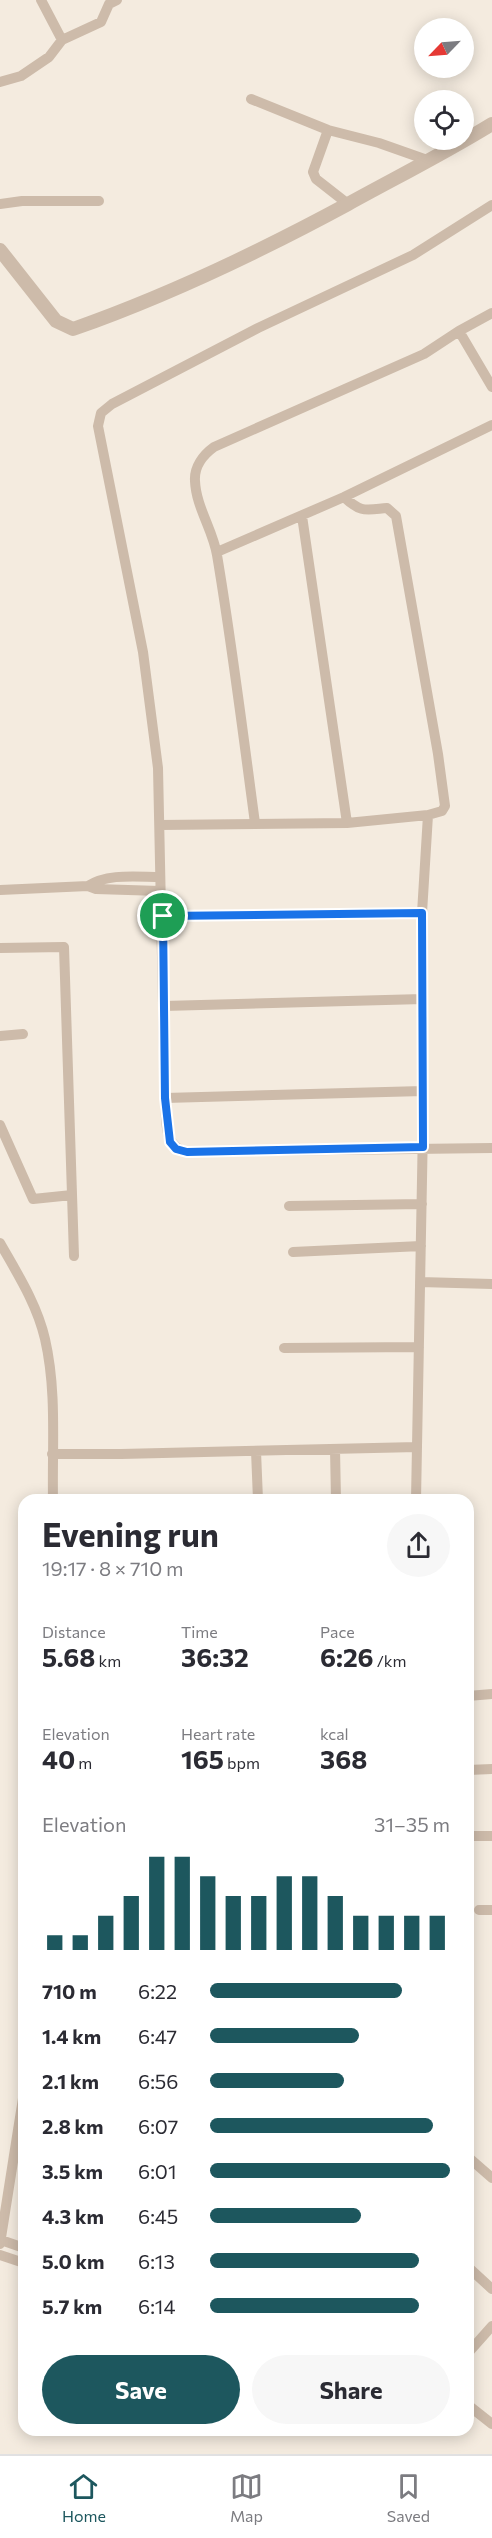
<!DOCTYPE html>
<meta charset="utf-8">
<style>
:root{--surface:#fff;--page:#f7f7f7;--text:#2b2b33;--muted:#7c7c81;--line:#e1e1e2;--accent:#1d575e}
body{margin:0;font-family:Commissioner,sans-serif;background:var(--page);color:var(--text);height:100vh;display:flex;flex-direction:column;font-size:22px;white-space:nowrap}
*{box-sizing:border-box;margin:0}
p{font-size:20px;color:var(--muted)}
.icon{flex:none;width:33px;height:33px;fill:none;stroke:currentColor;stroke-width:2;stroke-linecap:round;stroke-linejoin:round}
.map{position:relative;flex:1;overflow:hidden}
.details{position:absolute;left:18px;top:1494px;width:456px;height:942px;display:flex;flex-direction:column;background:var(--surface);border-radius:18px;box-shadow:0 3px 15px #0003}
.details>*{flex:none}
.needle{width:39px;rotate:245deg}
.tools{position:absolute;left:414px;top:18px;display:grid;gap:12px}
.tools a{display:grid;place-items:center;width:60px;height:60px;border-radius:50%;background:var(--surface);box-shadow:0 3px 15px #0003;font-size:30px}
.pin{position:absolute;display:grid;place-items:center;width:51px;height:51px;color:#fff;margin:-26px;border:3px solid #fff;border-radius:50%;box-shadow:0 2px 6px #0007}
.round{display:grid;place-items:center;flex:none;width:63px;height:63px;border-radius:32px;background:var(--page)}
.summary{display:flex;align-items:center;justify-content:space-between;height:102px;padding:0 24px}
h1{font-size:33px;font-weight:700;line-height:45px}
.figures{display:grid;grid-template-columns:repeat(3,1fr);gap:9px;height:102px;padding:6px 24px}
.figures div{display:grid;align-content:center}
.figures b{font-size:26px;font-weight:700}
.figures small{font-size:16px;font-weight:400}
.figures p{font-size:16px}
.chart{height:168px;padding:12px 24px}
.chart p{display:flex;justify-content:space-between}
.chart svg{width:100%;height:108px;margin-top:6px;stroke:var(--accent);stroke-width:6}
.primary-button{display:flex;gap:12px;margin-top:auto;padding:12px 24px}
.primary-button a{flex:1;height:69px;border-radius:36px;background:var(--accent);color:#fff;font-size:24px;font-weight:700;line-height:69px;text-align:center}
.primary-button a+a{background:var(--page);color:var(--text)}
ul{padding:0 24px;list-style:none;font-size:20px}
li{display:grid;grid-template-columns:96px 72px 1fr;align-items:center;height:45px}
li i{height:15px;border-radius:8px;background:var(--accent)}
.menu{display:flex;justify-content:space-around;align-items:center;height:84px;border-top:2px solid var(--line);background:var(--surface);font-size:16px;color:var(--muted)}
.menu a{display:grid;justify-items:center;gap:3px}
.menu .selected{color:var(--accent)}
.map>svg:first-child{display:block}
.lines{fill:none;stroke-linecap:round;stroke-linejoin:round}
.minor{stroke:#cdbbaa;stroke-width:10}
.tertiary{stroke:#cdbbaa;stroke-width:14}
.route-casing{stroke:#fff;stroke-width:12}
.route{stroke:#1a73e8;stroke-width:8}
</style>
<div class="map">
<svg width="492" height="2454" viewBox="0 0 492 2454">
<rect width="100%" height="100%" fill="#f4ebdf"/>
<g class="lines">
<path class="minor" d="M41,0L62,40
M0,82L21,76L49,57L62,40L101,22L109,4L117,0
M251,99L328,130L379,143L430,161
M328,130L313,172L316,179L348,204
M0,204L22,201H99
M492,205L413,255L258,328L112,404L101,413L98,426L143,652L158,768L165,1098C167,1120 162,1146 187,1152L492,1148
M459,331L492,387
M344,497C361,513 365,510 387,508L396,516L438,754L445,806L442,811L428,815
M302,516L347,823
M217,552L344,497L492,425
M255,823C243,734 232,644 217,555C213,530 196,507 195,481C194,467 203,455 214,447L424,354L459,331L492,313
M160,825L347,823L428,815L422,913L423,1126L416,1500
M88,886C107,873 138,877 160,877
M0,890L88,886L96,889L160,891
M163,916L422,913
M0,948L64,947L74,1256
M164,1006L423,999
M0,1036L23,1034
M165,1098L423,1091
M0,1125L33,1199L72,1195
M289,1206L422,1204
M0,1243C17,1273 37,1304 45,1339C57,1391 52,1446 53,1500
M293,1252L421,1246
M420,1282L492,1284
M284,1348L419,1347
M335,1449L336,1500
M256,1451L258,1500
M52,1454H121L417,1447
M468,1696L492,1694
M468,1770L492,1769
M468,1836H492
M479,1910H492
M468,2157L492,2178
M1,2240L24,2248
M0,2244L24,2092
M0,2255L24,2263
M468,2267L492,2289
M468,2353L492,2326
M468,2405L492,2424"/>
<path class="tertiary" d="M0,250L56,321L73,329C167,296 261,251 348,204C397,177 445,153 492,124"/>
</g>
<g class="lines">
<defs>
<path id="route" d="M422,913L423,1147L187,1152L176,1149L170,1142L165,1098L163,916Z"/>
</defs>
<use href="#route" class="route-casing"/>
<use href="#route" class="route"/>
</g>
</svg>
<div class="tools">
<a><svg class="needle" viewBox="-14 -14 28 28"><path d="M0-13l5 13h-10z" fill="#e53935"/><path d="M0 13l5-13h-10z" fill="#7c7c81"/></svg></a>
<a><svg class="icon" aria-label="locate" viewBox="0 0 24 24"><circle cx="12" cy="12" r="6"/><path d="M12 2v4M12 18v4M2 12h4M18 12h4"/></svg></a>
</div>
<div class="pin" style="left:163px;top:916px;background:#1e9e55"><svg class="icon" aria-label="arrive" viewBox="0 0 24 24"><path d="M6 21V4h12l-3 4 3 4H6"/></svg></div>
<section class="details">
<div class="summary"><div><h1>Evening run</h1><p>19:17 · 8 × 710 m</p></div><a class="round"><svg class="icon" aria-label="share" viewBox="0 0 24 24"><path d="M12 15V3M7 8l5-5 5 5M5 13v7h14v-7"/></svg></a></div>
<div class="figures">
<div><p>Distance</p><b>5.68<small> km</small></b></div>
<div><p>Time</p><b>36:32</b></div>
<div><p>Pace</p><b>6:26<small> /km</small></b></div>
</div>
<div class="figures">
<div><p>Elevation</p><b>40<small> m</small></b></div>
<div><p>Heart rate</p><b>165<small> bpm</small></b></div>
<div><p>kcal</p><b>368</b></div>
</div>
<div class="chart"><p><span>Elevation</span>31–35 m</p>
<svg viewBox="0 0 160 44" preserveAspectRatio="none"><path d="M5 44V38M15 44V38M25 44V30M35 44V22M45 44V6M55 44V6M65 44V14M75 44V22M85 44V22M95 44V14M105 44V14M115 44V22M125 44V30M135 44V30M145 44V30M155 44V30"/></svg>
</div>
<ul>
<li><b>710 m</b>6:22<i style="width:80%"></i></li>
<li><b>1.4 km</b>6:47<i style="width:62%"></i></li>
<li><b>2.1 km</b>6:56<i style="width:56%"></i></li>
<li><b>2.8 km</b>6:07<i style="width:93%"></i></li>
<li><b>3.5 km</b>6:01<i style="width:100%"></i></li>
<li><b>4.3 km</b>6:45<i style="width:63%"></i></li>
<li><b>5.0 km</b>6:13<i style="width:87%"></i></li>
<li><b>5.7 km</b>6:14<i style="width:87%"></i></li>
</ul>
<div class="primary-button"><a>Save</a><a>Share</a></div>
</section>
</div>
<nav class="menu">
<a class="selected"><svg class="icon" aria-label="home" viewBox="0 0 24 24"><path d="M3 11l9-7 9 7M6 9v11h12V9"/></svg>Home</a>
<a><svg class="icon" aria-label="map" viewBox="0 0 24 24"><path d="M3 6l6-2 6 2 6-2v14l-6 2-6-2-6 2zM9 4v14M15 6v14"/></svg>Map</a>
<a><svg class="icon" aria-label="saved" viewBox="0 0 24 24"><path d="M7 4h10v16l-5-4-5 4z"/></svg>Saved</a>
</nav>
